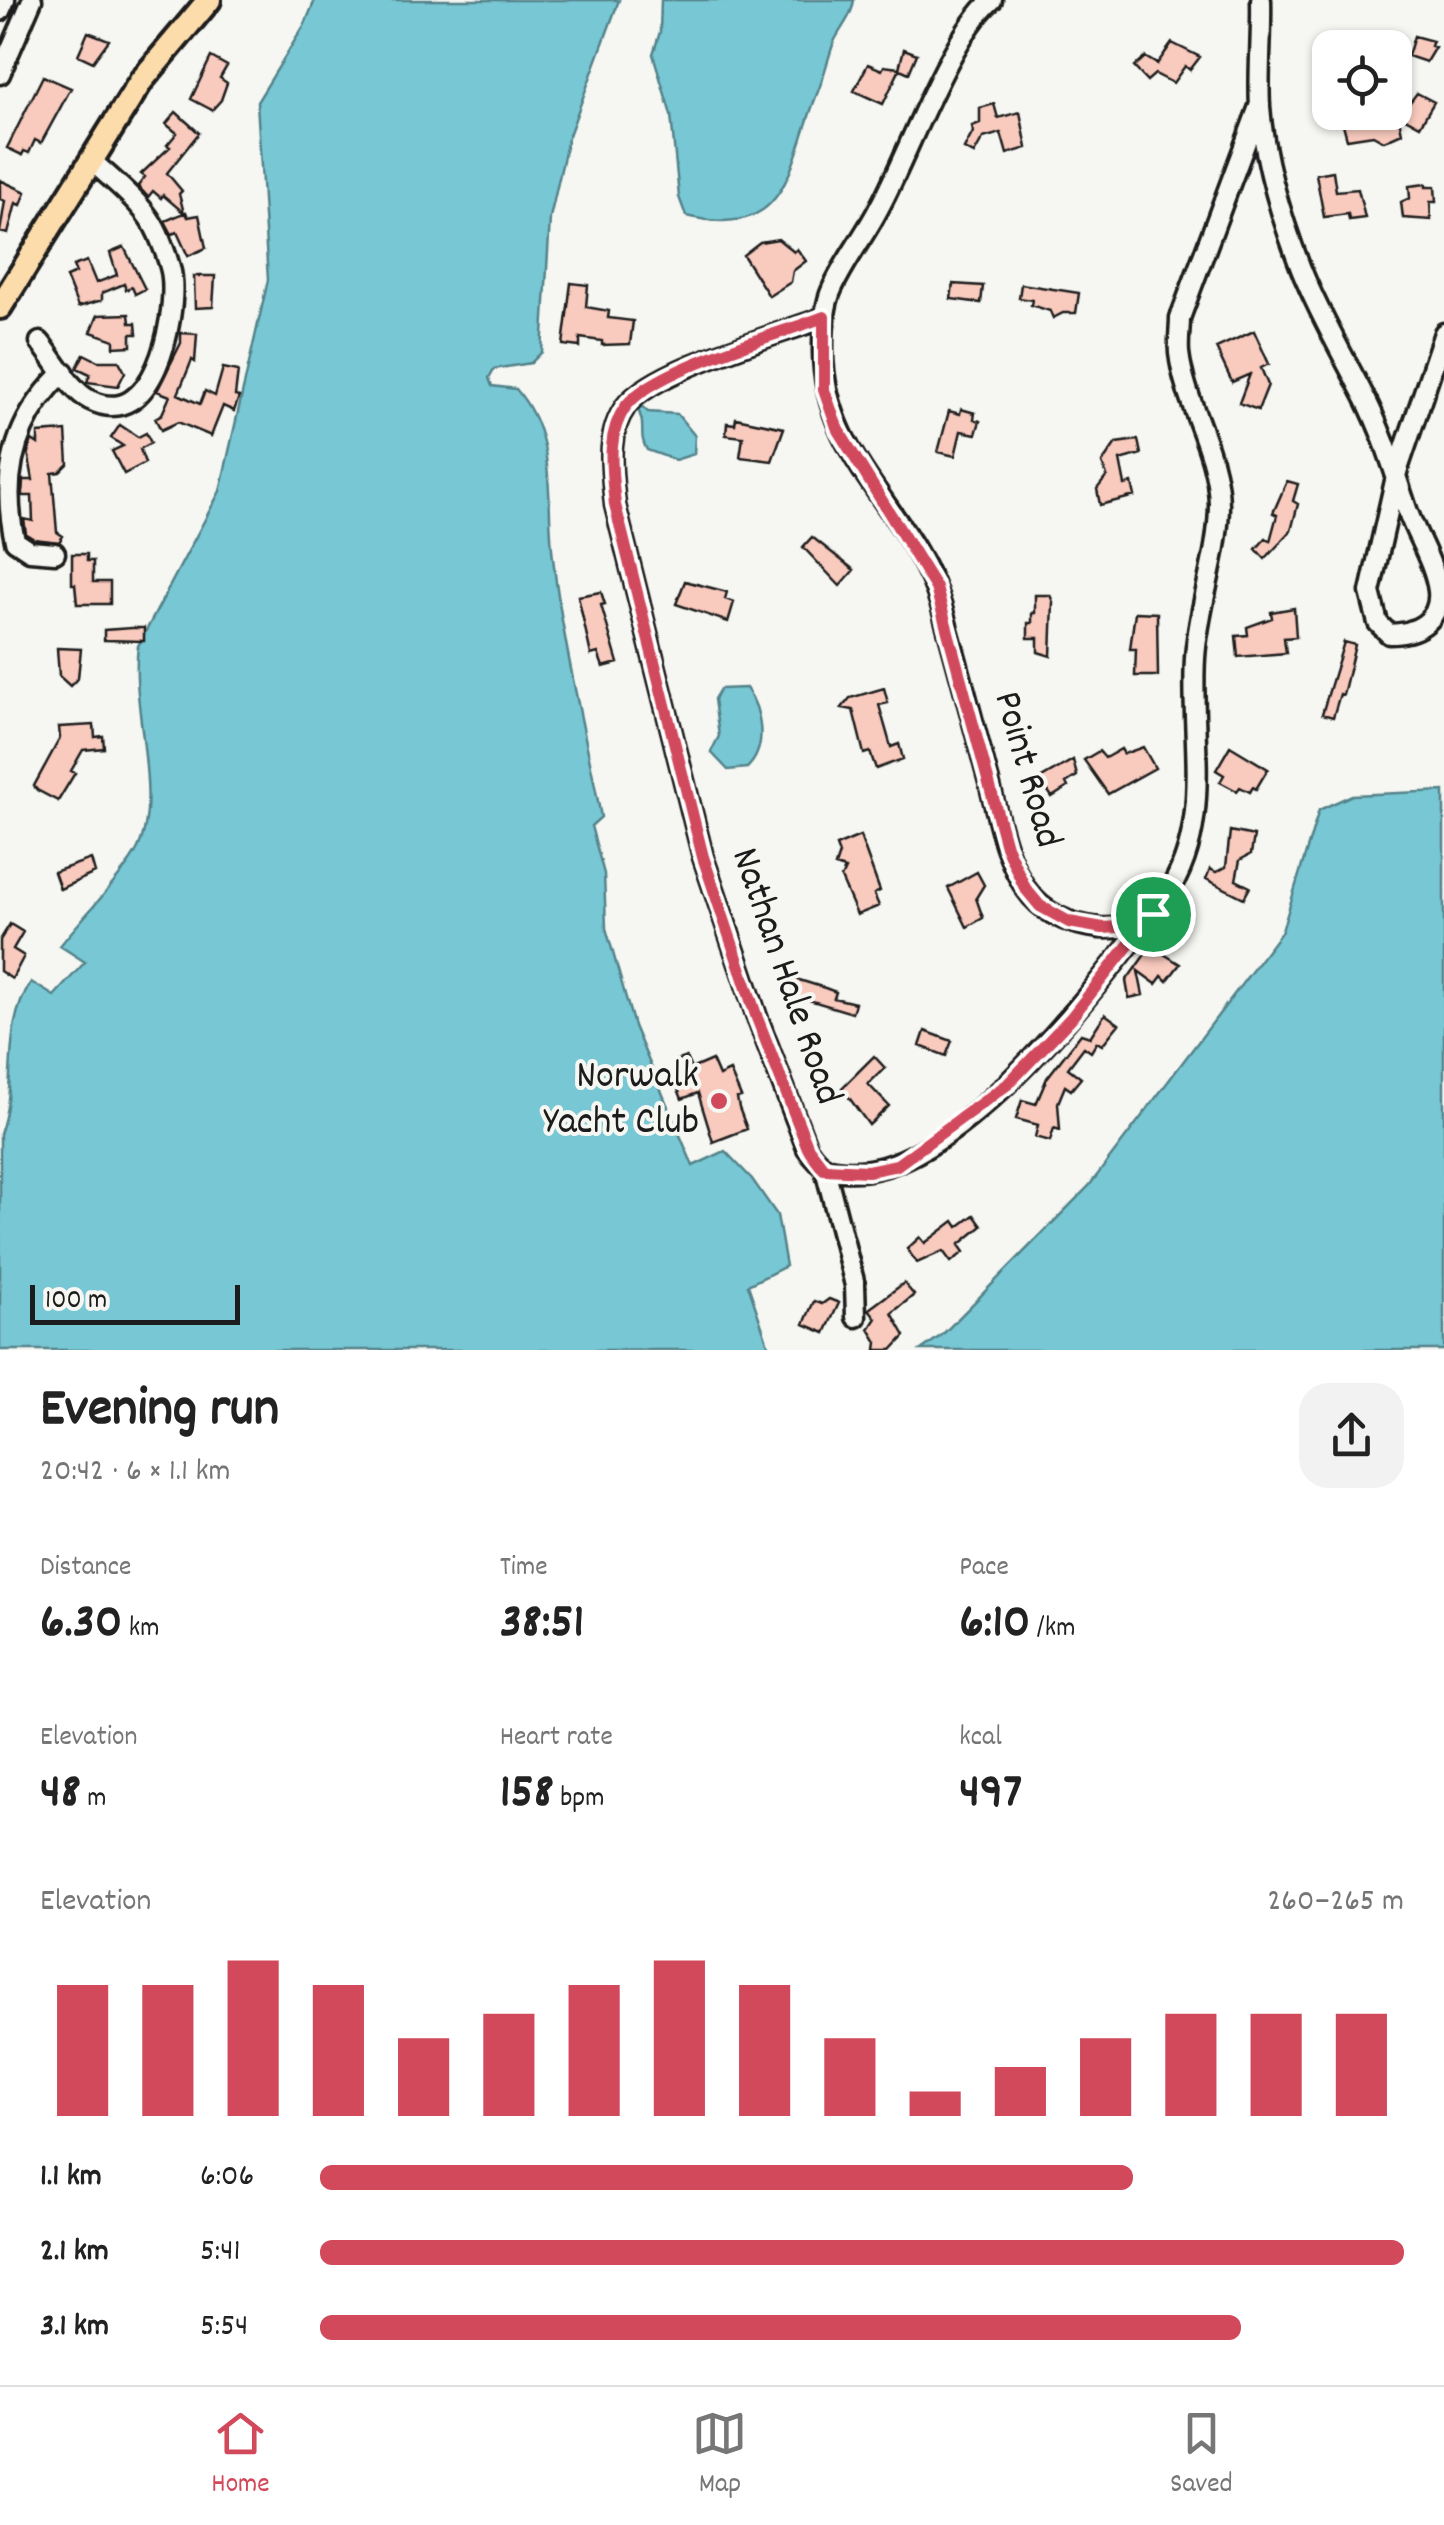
<!DOCTYPE html>
<meta charset="utf-8">
<style>
:root{--surface:#fff;--page:#f2f2f2;--text:#222;--muted:#767676;--line:#e0e0e0;--accent:#d1495b}
body{margin:0;font-family:Dekko,sans-serif;background:var(--page);color:var(--text);height:100vh;display:flex;flex-direction:column;font-size:38px;white-space:nowrap}
*{box-sizing:border-box;margin:0}
p{font-size:32px;color:var(--muted)}
.icon{flex:none;width:55px;height:55px;fill:none;stroke:currentColor;stroke-width:2;stroke-linecap:round;stroke-linejoin:round}
.map{position:relative;height:1350px;overflow:hidden}
.side{display:flex;flex-direction:column;background:var(--surface);flex:1}
.side>*{flex:none}
.buttons{position:absolute;left:1312px;top:30px;display:grid;gap:20px}
.buttons a{display:grid;place-items:center;width:100px;height:100px;border-radius:20px;background:var(--surface);box-shadow:0 2px 8px #0004;font-size:50px}
.scale{position:absolute;left:30px;bottom:25px;width:210px;box-sizing:border-box;padding-left:10px;border:5px solid #1c1c1c;border-top:0;font-size:28px;line-height:35px;white-space:nowrap;color:#1c1c1c;-webkit-text-stroke:8px #f6f6f2;paint-order:stroke}
.pin{position:absolute;display:grid;place-items:center;width:85px;height:85px;color:#fff;margin:-42px;border:5px solid #fff;border-radius:50%;box-shadow:0 2px 10px #0007}
.round{display:grid;place-items:center;flex:none;width:105px;height:105px;border-radius:30px;background:var(--page)}
.head{display:flex;align-items:center;justify-content:space-between;height:170px;padding:0 40px}
h1{font-size:55px;font-weight:700;line-height:75px}
.stats{display:grid;grid-template-columns:repeat(3,1fr);gap:15px;height:170px;padding:10px 40px}
.stats div{display:grid;align-content:center}
.stats b{font-size:50px;font-weight:700}
.stats small{font-size:28px;font-weight:400}
.stats p{font-size:28px}
.chart{height:280px;padding:20px 40px}
.chart p{display:flex;justify-content:space-between}
.chart svg{width:100%;height:180px;margin-top:10px;stroke:var(--accent);stroke-width:6}
ul{padding:0 40px;list-style:none;font-size:32px}
li{display:grid;grid-template-columns:160px 120px 1fr;align-items:center;height:75px}
li i{height:25px;border-radius:12px;background:var(--accent)}
.menu{display:flex;justify-content:space-around;align-items:center;height:140px;border-top:2px solid var(--line);background:var(--surface);font-size:28px;color:var(--muted)}
.menu a{display:grid;justify-items:center;gap:5px}
.menu .current{color:var(--accent)}
.map>svg:first-child{display:block}
.water{fill:#78c7d4;stroke:#53838a;stroke-width:2.5}
.building{fill:#f9cabe;stroke:#1c1c1c;stroke-width:2.5}
.lines{fill:none;stroke-linecap:round;stroke-linejoin:round}
.minor-casing{stroke:#1c1c1c;stroke-width:25}
.major-casing{stroke:#1c1c1c;stroke-width:30}
.minor{stroke:#f6f6f2;stroke-width:18}
.major{stroke:#fddcac;stroke-width:22}
.route-casing{stroke:#fff;stroke-width:20}
.route{stroke:#d1495b;stroke-width:12}
.poi-dot{fill:#d1495b;stroke:#f6f6f2;stroke-width:4}
.labels{text-anchor:middle;dominant-baseline:central;stroke-width:8;stroke-linejoin:round;paint-order:stroke}
.street-label{font-size:40px;fill:#1c1c1c;stroke:#f6f6f2}
.poi-label{font-size:40px;fill:#1c1c1c;stroke:#f6f6f2;text-anchor:end}
</style>
<div class="map">
<svg width="1444" height="1350" viewBox="0 0 1444 1350">
<rect width="100%" height="100%" fill="#f6f6f2"/>
<filter id="ink" filterUnits="userSpaceOnUse"><feTurbulence type="fractalNoise" baseFrequency=".01" numOctaves="2"/><feDisplacementMap in="SourceGraphic" scale="20" xChannelSelector="R" yChannelSelector="G"/><feConvolveMatrix kernelMatrix="1 2 1 2 8 2 1 2 1" color-interpolation-filters="sRGB"/></filter>
<g filter="url(#ink)">
<path class="water" d="M315,0H619L568,138L550,218L542,352L531,363L494,369L489,378L492,386L516,389C559,439 545,498 553,558C563,645 585,731 601,817L591,826L604,874L606,928L634,1026L693,1166L725,1151L752,1179L777,1215L786,1266L748,1285L770,1350H0V1134C19,1081 0,1031 31,982L54,996L85,962L60,946C79,921 126,873 138,848C163,796 130,706 138,646L220,491L268,280L257,102L305,24Z
M661,0H854C852,17 841,27 834,42C828,58 824,77 817,94C788,167 790,241 686,216L679,197L671,115L653,54L660,32Z
M640,405L648,412L677,414L695,436L694,454L675,460L647,450C637,433 648,426 636,406Z
M746,688C762,710 768,748 747,768L728,770L711,752L719,736L714,699L720,689Z
M1444,791V1350H921L942,1335L1089,1186L1282,931L1319,810L1352,795Z"/>
<path class="building" d="M88,32L109,40L93,62L78,55Z
M1414,36L1433,41L1431,46L1435,47L1426,62L1408,56Z
M1172,43L1200,57L1190,70L1185,66L1173,83L1155,74L1147,81L1134,67L1145,57L1157,64Z
M904,49L917,54L909,73L900,69L883,104L854,91L868,64L882,70L884,66L899,68Z
M211,57L227,66L220,78L227,83L221,100L212,110L191,99Z
M43,76L71,88L41,143L35,140L29,153L24,151L22,155L7,148Z
M1417,93L1434,102L1420,126L1400,115Z
M994,104L998,118L1020,112L1027,148L1007,154L1001,133L983,138L974,154L964,149L973,132L972,126L980,123V108Z
M176,112L199,133L167,173L182,191L179,194L184,213L163,195L161,198L153,191L148,197L138,186L145,177L141,174L170,147L167,145L177,133L166,124Z
M1398,113L1402,133L1384,141L1373,135L1347,139L1343,124L1374,114L1375,119Z
M1333,171L1336,191L1358,189L1365,218L1349,220L1348,214L1324,217L1316,174Z
M0,180L26,192L21,205L16,203L8,234L0,232L5,201L0,199Z
M1426,184V187H1435L1436,202H1430L1431,220L1403,218L1401,202L1410,198L1409,186Z
M186,212L188,217L199,215L206,248L188,256L177,232L172,234L165,221Z
M778,239L794,252L797,249L806,261L793,271L791,282L769,296L743,255L760,242Z
M124,247L145,289L135,294L132,287L126,290L124,284L102,293V300L78,307L66,277L76,273L73,266L87,261L96,283L117,275L110,253Z
M194,276H215L213,307L195,308Z
M571,283L588,285L586,307L609,311L608,318L633,321L630,344L602,345V341L580,338V347L563,345Z
M953,284L983,286L981,303L951,299Z
M1021,284L1079,293L1076,313H1063L1053,318L1050,311L1031,305L1032,300L1019,298Z
M129,314L130,323H136L137,334H131V346L114,347V340L91,332L98,315Z
M1254,331L1269,364L1261,368L1268,385L1258,410L1239,403L1250,374L1232,382L1216,348Z
M181,333L197,334L195,362L192,360L178,394L200,404L205,391L215,396L223,368L238,371L235,396L239,397L234,411L223,406L211,436L178,422L161,430L155,418L162,414L170,396L157,391L181,343Z
M84,354L98,361H119L125,372L118,386L87,382L90,374L77,368Z
M961,409L975,413L974,419L980,421L976,434L961,431L955,456L938,452L949,411L960,414Z
M736,418L784,428L772,461L740,457L743,437L726,435L727,423L735,424Z
M120,425L138,437L146,433L151,443L140,449L145,463L124,474L112,451L123,446L111,438Z
M66,431L68,464L60,472L52,473L57,532L63,536L59,542L34,539L26,534L24,519L33,521L32,496H22L23,480H33L28,452L32,440L38,444V433Z
M1138,440L1141,454L1120,460L1125,485L1132,483L1135,496L1100,505L1097,489L1107,476L1102,463L1116,443Z
M1287,481L1298,484L1293,501L1298,504L1291,531L1265,559L1256,549L1266,538L1270,541L1277,515L1273,513Z
M812,537L854,570L840,586L803,547Z
M72,554H87V561H93V582H110V604H77L75,584H72Z
M685,581L727,592L725,599L734,602L728,622L676,604Z
M601,592L605,604L601,605L618,663L603,667L598,653L591,655L578,596Z
M1035,595H1050L1053,602L1051,656L1038,652V638H1028V623H1032V613H1035Z
M1294,608L1296,637L1284,638L1286,653L1238,657L1236,636L1248,635L1247,627L1272,618L1271,612Z
M1135,612L1157,613L1158,676H1135L1136,649H1130Z
M132,628H144V641L104,640V630Z
M1344,642L1355,645L1343,695L1340,694L1333,717L1322,714Z
M57,648L81,649L78,678L70,686L59,676Z
M884,688L888,703L879,705L891,747L899,744L903,759L876,769L870,752L864,754L853,710L842,708L850,698Z
M94,725L95,737L103,736L104,748L83,750L71,771L75,773L58,801L37,790L34,786L60,738L59,727Z
M1230,746L1268,769L1256,789L1253,787L1250,792L1240,787L1237,791L1220,782L1224,775L1216,770Z
M1143,747L1155,768L1108,794L1084,760L1099,751L1105,758L1121,749L1124,754Z
M1073,760L1077,776L1066,783L1068,787L1052,797L1040,779Z
M1230,831L1254,836L1251,854L1240,860L1236,880L1250,887L1244,898L1206,879L1210,869L1216,872L1226,867Z
M860,836L880,891L874,894L879,906L857,915L841,878L845,869L835,866L839,854L836,846Z
M91,859L95,873L60,889L54,872Z
M977,872L984,885L976,898L983,918L967,927L948,888Z
M10,924L23,932L13,949L24,956L12,979L0,971V940Z
M1151,946L1180,964L1167,981L1162,976L1156,984L1138,971L1143,995L1129,998L1126,981Z
M796,979L825,988L836,992L834,998L855,1003L852,1013L792,995Z
M1105,1014L1119,1024L1102,1045L1097,1042L1091,1052L1084,1047L1068,1068L1081,1078L1071,1090L1065,1086L1058,1103L1060,1130L1054,1128L1050,1141L1035,1137L1038,1125L1016,1119L1022,1100L1036,1104L1047,1078L1081,1034L1090,1037Z
M925,1031L952,1041L946,1056L920,1046Z
M874,1056L885,1068L868,1084L889,1106L869,1125L842,1088Z
M686,1057L691,1069L712,1060L719,1076L730,1071L741,1097L737,1098L739,1108L747,1129L713,1142L698,1093L682,1099L678,1089L685,1087L675,1061Z
M974,1215L982,1226L959,1245L964,1252L951,1262L943,1251L917,1263L907,1249L920,1237L925,1243L954,1221L958,1227Z
M904,1283L914,1295L892,1313L905,1336L892,1350H876L877,1342L869,1329L876,1318L869,1309Z
M829,1299L839,1303L825,1333L804,1324L814,1301L822,1304Z"/>
<g class="lines">
<defs>
<path id="minor" d="M992,0C949,38 909,152 880,206C866,234 845,260 832,289C824,306 823,330 823,349C822,459 912,510 941,605C958,664 973,723 989,782C998,817 1005,858 1026,889C1043,914 1071,925 1100,928C1131,930 1149,920 1166,896C1214,825 1190,739 1195,658C1198,606 1219,556 1219,504C1218,450 1185,405 1179,353C1178,341 1180,329 1180,318L1260,104
M1261,0C1262,35 1258,71 1260,107C1264,162 1281,217 1301,269C1319,314 1343,355 1365,398C1384,435 1395,474 1408,512C1417,537 1435,565 1438,591C1441,622 1415,634 1389,634L1378,623L1370,592L1397,472L1444,333
M0,11L5,0
M0,74L32,0
M825,317C778,335 654,369 626,406C605,435 612,472 615,505L703,857L757,1017L807,1148C821,1170 832,1172 858,1171C957,1168 1088,997 1146,923
M40,342C54,359 71,391 90,400C154,433 176,319 172,278C171,264 163,247 158,234C145,204 114,182 91,160
M55,553L30,551L15,541C0,475 15,418 64,372
M825,1169L855,1285L856,1317"/>
<path id="major" d="M0,307L141,81L209,0"/>
</defs>
<use href="#minor" class="minor-casing"/>
<use href="#major" class="major-casing"/>
<use href="#minor" class="minor"/>
<use href="#major" class="major"/>
</g>
</g>
<g class="lines" filter="url(#ink)">
<defs>
<path id="route" d="M824,317V390L838,430L936,588L1006,846L1025,888L1040,906L1069,922L1103,928L1134,926L1153,914L1071,1018L1008,1084L897,1165L868,1171L824,1169L808,1148L757,1018L703,857L615,505C612,472 605,435 626,406C654,369 777,335 824,317Z"/>
</defs>
<use href="#route" class="route-casing"/>
<use href="#route" class="route"/>
</g>
<circle class="poi-dot" cx="719" cy="1101" r="10"/>
<g class="labels">
<g class="street-label">
<text transform="translate(1025 770) rotate(74)">Point Road</text>
<text transform="translate(784 977) rotate(71)">Nathan Hale Road</text>
</g>
<g class="poi-label">
<text x="699" y="1078">Norwalk<tspan x="699" dy="46">Yacht Club</tspan></text>
</g>
</g>
</svg>
<div class="buttons">
<a><svg class="icon" aria-label="locate" viewBox="0 0 24 24"><circle cx="12" cy="12" r="6"/><path d="M12 2v4M12 18v4M2 12h4M18 12h4"/></svg></a>
</div>
<div class="scale">100 m</div>
<div class="pin" style="left:1153px;top:914px;background:#1e9e55"><svg class="icon" aria-label="arrive" viewBox="0 0 24 24"><path d="M6 21V4h12l-3 4 3 4H6"/></svg></div>
</div>
<section class="side">
<div class="head"><div><h1>Evening run</h1><p>20:42 · 6 × 1.1 km</p></div><a class="round"><svg class="icon" aria-label="share" viewBox="0 0 24 24"><path d="M12 15V3M7 8l5-5 5 5M5 13v7h14v-7"/></svg></a></div>
<div class="stats">
<div><p>Distance</p><b>6.30<small> km</small></b></div>
<div><p>Time</p><b>38:51</b></div>
<div><p>Pace</p><b>6:10<small> /km</small></b></div>
</div>
<div class="stats">
<div><p>Elevation</p><b>48<small> m</small></b></div>
<div><p>Heart rate</p><b>158<small> bpm</small></b></div>
<div><p>kcal</p><b>497</b></div>
</div>
<div class="chart"><p><span>Elevation</span>260–265 m</p>
<svg viewBox="0 0 160 44" preserveAspectRatio="none"><path d="M5 44V12M15 44V12M25 44V6M35 44V12M45 44V25M55 44V19M65 44V12M75 44V6M85 44V12M95 44V25M105 44V38M115 44V32M125 44V25M135 44V19M145 44V19M155 44V19"/></svg>
</div>
<ul>
<li><b>1.1 km</b>6:06<i style="width:75%"></i></li>
<li><b>2.1 km</b>5:41<i style="width:100%"></i></li>
<li><b>3.1 km</b>5:54<i style="width:85%"></i></li>
</ul>
</section>
<nav class="menu">
<a class="current"><svg class="icon" aria-label="home" viewBox="0 0 24 24"><path d="M3 11l9-7 9 7M6 9v11h12V9"/></svg>Home</a>
<a><svg class="icon" aria-label="map" viewBox="0 0 24 24"><path d="M3 6l6-2 6 2 6-2v14l-6 2-6-2-6 2zM9 4v14M15 6v14"/></svg>Map</a>
<a><svg class="icon" aria-label="saved" viewBox="0 0 24 24"><path d="M7 4h10v16l-5-4-5 4z"/></svg>Saved</a>
</nav>
